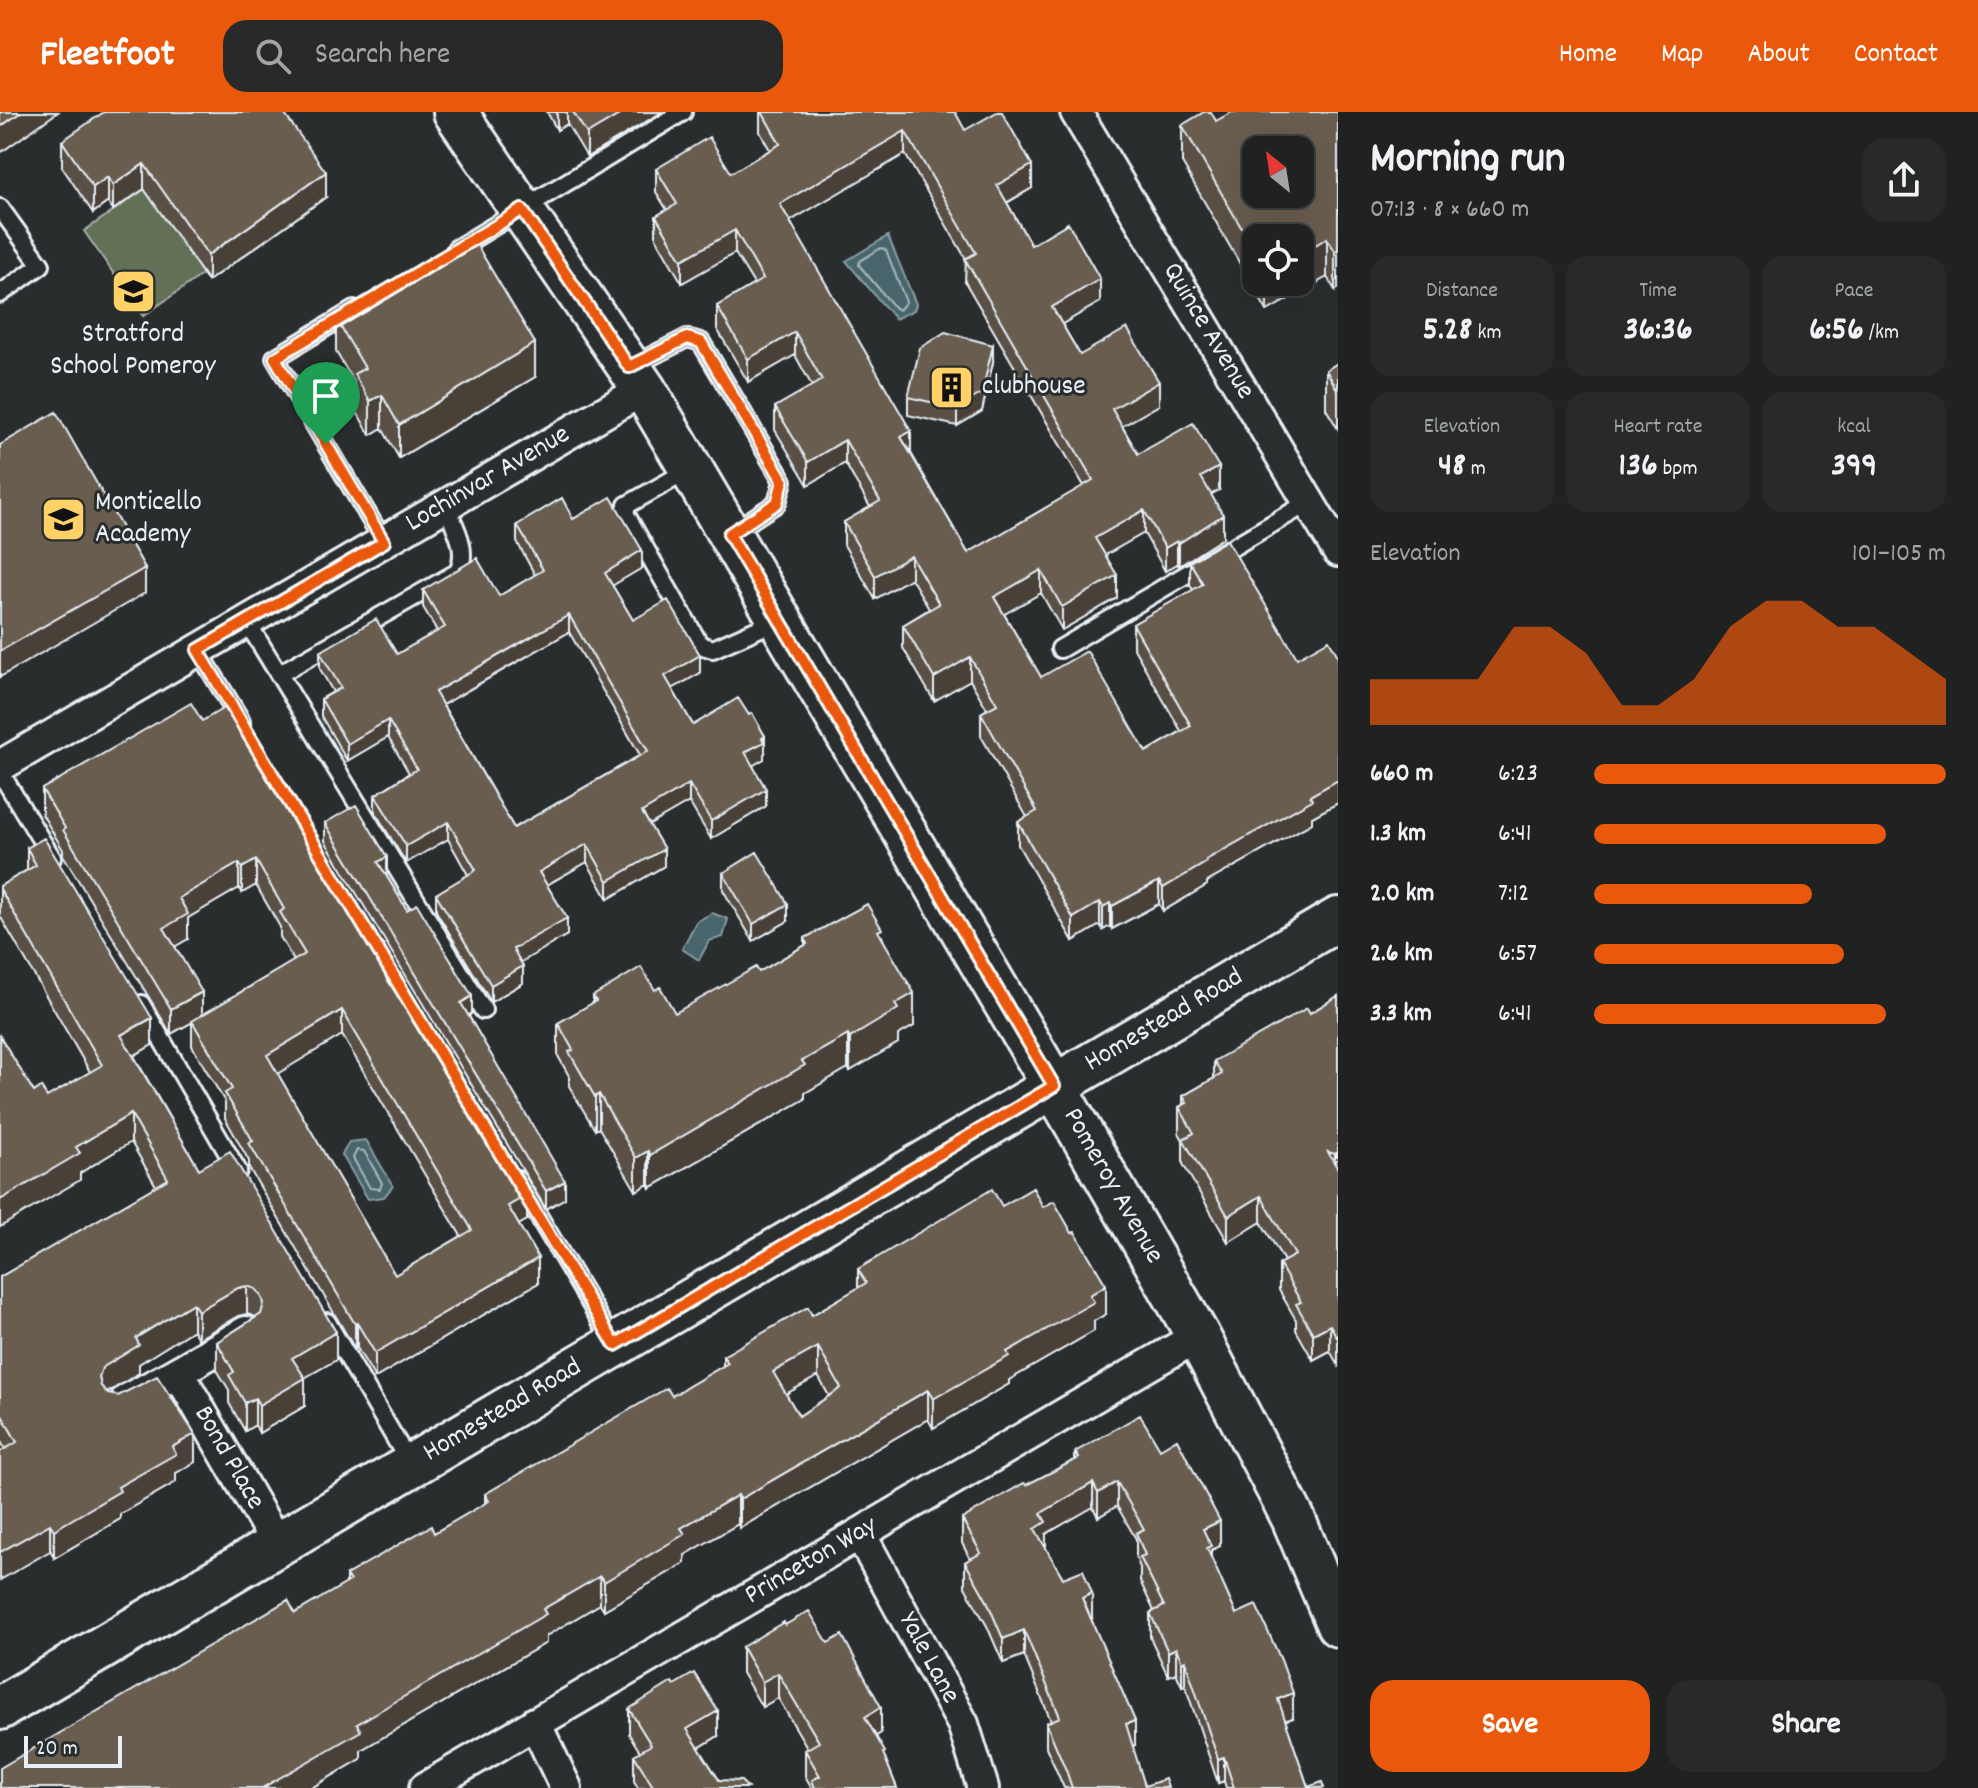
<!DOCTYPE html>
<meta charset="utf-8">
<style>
:root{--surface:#202222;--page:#282a2a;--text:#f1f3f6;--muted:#a2a4a5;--line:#3d3f40;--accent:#ea580c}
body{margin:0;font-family:Dekko,sans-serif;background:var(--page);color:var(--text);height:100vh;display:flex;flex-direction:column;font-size:30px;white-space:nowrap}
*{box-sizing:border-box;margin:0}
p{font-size:26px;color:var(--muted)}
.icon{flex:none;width:44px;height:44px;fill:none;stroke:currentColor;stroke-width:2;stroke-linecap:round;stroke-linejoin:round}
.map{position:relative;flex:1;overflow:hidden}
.side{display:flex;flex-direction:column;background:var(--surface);width:640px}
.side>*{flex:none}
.needle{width:52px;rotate:330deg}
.fabs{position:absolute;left:1242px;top:24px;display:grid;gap:16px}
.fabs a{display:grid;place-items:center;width:72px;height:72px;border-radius:16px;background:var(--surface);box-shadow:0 8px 32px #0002,0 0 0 2px var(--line);font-size:40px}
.scale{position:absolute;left:24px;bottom:20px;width:98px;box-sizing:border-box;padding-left:8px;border:4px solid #e8f1f8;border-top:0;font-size:22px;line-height:28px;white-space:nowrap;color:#e8f1f8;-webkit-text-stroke:6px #2a2d2e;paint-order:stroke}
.pin{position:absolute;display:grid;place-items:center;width:68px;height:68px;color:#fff;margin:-82px -34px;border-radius:50% 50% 50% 0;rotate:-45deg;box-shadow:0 0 8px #0007}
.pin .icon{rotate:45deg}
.round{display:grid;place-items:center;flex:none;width:84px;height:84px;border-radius:24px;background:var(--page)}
.head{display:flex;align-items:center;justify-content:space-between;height:136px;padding:0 32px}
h1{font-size:44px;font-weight:700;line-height:60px}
.figures{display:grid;grid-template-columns:repeat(3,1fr);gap:12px;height:136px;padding:8px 32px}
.figures div{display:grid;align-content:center;border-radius:20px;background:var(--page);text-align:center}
.figures b{font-size:34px;font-weight:700}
.figures small{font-size:22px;font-weight:400}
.figures p{font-size:22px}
.chart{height:224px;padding:16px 32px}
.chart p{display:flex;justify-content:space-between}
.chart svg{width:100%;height:144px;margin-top:8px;fill:var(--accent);opacity:.7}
.button{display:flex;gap:16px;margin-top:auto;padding:16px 32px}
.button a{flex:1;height:92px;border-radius:24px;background:var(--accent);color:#fff;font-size:32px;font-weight:700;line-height:92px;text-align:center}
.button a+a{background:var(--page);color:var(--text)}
ul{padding:0 32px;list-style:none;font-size:26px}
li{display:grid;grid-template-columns:128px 96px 1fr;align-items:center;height:60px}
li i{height:20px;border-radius:10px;background:var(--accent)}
header{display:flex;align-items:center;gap:48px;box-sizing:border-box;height:112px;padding:0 40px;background:var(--accent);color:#fff}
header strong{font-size:38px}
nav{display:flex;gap:44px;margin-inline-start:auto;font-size:28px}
.search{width:560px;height:72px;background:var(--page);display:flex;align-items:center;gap:20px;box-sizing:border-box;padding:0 28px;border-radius:24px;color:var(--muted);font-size:30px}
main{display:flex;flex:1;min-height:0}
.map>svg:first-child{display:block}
.green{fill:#626f56;stroke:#a5b0a7;stroke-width:2}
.water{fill:#48656c;stroke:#889da4;stroke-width:2}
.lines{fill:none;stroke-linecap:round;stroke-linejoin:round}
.shore{stroke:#a8b9c0;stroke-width:2}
.lane-casing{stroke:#e8f1f8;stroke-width:22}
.street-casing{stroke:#e8f1f8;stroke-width:36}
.secondary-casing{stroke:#e8f1f8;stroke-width:48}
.lane{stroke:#2a2d2e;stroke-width:16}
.street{stroke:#2a2d2e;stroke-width:30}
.secondary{stroke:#2a2d2e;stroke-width:42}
.wall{fill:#5a5045;stroke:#e8f1f8;stroke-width:2;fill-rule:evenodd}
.shaded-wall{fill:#4a4138;stroke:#e8f1f8;stroke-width:2}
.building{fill:#695d50;stroke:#e8f1f8;stroke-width:2;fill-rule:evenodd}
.route-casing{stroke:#fff;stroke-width:16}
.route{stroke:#ea580c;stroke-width:10}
.labels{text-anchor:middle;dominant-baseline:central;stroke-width:6;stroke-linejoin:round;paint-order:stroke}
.street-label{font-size:28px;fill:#e8f1f8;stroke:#2a2d2e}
.poi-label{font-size:28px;fill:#e8f1f8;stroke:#2a2d2e;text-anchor:start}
</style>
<header>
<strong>Fleetfoot</strong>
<div class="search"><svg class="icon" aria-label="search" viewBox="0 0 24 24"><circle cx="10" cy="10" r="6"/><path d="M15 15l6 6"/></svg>Search here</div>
<nav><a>Home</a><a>Map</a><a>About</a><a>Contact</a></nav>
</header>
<main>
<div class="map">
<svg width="1338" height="1676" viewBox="0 0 1338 1676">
<rect width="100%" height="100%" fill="#2a2d2e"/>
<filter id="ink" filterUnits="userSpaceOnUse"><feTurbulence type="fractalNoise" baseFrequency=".0125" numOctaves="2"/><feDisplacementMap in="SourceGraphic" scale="16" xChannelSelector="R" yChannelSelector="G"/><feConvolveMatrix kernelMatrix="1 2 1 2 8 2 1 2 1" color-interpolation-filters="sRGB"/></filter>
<g filter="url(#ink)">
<path class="green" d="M145,77L203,162L143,204L84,119Z"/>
<path class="water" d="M888,124L916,192L914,198L895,207L846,149Z
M712,801L728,807L723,825L709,829L699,848L682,837L696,810Z
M366,1028L393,1074L384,1085L368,1087L342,1043L349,1030Z"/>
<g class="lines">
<path class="shore" d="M881,136L886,138L906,190L899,198L895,196L859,153L860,149Z
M357,1038L364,1039L382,1071L380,1077L370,1076L353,1046Z"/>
<defs>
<path id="lane" d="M0,96L41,153L0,182
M456,137L683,0
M354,198L275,246L384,430
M630,255L687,226L701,230L783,369L777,391L731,421
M689,358L627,393L625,401L700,533L713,537L778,508
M247,510L483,898
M1060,537L1309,390
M198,538L241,609
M279,562L458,460C469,438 455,415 446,394
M0,660L52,746
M141,892L238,1059
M517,1068L615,1233
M327,1210L410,1352"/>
<g id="street">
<path id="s1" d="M1076,0L1338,439"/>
<path id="s2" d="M0,654L644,277"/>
<path d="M178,1260L246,1220"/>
<path id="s3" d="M127,1288L178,1260L277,1432"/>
<path id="s4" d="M860,1422L963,1612L983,1676"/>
<path d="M535,1611L566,1676"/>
<path id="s5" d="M425,1676L1198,1224"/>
</g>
<g id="secondary">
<path id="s6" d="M455,0L644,277L1054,974L1198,1224L1293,1406L1338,1513"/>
<path id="s7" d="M0,1596L1338,807"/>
</g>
</defs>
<use href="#lane" class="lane-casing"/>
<use href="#street" class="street-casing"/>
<use href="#secondary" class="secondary-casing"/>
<use href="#lane" class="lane"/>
<use href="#street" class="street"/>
<use href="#secondary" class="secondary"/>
</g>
<path class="wall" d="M547,0H662L587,45L567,12L557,18Z
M760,0H833L965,18L1032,76L1007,91L1031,133L1100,190L1062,212L1080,243L1159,293L1122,314L1138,342L1219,378L1211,382L1223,426L1179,454L1177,452L1165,459L1144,421L1105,443L1117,486L1062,518L1041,481L1004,502L1041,565L1146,640L1181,619L1133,535V512L1193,478L1190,473V450L1297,546L1338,544V691L1312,705V711L1207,770V773L1163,799L1159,792L1112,817L1110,814L1103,818L1100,813L1073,829L1018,733V710L1027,705L981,624V601L987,597L970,568L934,589L903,536V513L929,497L911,466L875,487L844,433V410L870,395L845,351L808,373L775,318V295L812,274L795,243L748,270L717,217V194L754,172L735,141L682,171L656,126V104L667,98L656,80V57L731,61L770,38L760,20ZM905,42L966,147L965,170L1084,374L968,441L911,341L790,109Z
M1338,0L1335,178L1327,165L1267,199L1182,51V13ZM1256,126L1300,170H1256Z
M62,29L326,85L208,169L144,77L113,98L108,90L93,101L62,55Z
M336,207L535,265L399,346L382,316L370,323L354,295V270L336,240Z
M993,250L982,299L957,314L908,303V285Z
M1338,251V317L1326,297V258Z
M573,407L642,456L612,473L633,508L700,561L672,577L693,613L765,641L764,642V647L753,653L766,694L711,727L689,690L664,704L650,713L664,754L608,787L587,750L547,773L567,823L520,850L523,871L491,890L436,799V782L468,763L448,727L406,751L375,700V683L409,661L388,625L347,649L321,604V587L333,580L320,557V540L397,542L437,519L423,495V478L499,484L535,463L517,430V413ZM569,520L640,643L514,716L443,593Z
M202,609L527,1108L519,1112L538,1171L375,1266L357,1236L355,1237L249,1056V1049L225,1006V990L192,934V910L171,922L63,743V738L42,702V677ZM256,773L280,815V825L294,849L202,903L175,834L188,827V806L239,776L242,781ZM342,923L461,1124L395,1163L277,961Z
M325,711L387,762L386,763L407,798L472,901L469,904L565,1086L546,1097L325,729Z
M27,736L152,933L134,944L199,1057L336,1248L304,1266L305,1294L259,1321L255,1313L245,1319L229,1291V1278L217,1258V1230L256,1205L247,1202L238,1204L198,1227L193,1218L148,1246L139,1252V1261L107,1281L195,1350L176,1361V1370L120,1402V1407L54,1446L5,1337L0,1328V1165L156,1074L131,1030L80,1061V1068L34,980L47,985L90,960L0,804V774L27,758Z
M723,761L788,809L753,829L723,778Z
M882,824L914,914L898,923V931L850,959L848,956L805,981V987L650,1076L648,1072L636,1079L599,1016L595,1018L569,974V964L558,944V911L593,891V884L655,878L675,901L759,860L805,833V826Z
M1338,884V1253L1330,1239L1313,1248L1296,1218V1208L1279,1178V1152L1284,1149L1261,1110L1228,1130L1183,1052V1028L1179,1021V995L1183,993V984L1214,966V949L1310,901Z
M1002,1094L1106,1202L1094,1209V1219L1009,1268V1272L933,1316L928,1307L740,1416L738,1412L685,1443V1451L604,1498L600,1492L546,1524V1531L361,1638V1647L311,1676H0L346,1472V1463L434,1421L485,1392V1382L672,1284L723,1254V1244L812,1203L858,1176V1157ZM818,1264L829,1284L799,1304L786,1282Z
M1160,1337L1220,1434L1211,1438V1446L1236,1502L1293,1606L1285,1608L1308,1675L1324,1676H1226L1224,1669L1218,1671L1185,1573L1182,1574L1176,1561L1168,1564L1150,1525V1501L1154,1499L1140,1469V1456L1136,1445V1427L1117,1394L1098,1405L1093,1395L1046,1422L1045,1435L1063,1466L1092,1506H1091L1135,1633L1132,1634L1145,1674L1168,1676H1064L1046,1635V1611L1051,1609L1024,1543L1003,1551L987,1514L965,1475V1450L970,1447L962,1431V1407L1075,1348V1340Z
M742,1535L881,1621L876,1624L897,1676H812L805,1664V1638L808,1637L778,1586L762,1595L742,1561Z
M629,1597L718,1624L699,1636L719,1668L748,1676H638L634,1669V1643L640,1640L629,1622Z"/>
<path class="shaded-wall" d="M21,0H58L0,41V15Z
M557,0H567V12L557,18Z
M624,0H662L587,45V22Z
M905,19V42L780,115V92Z
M144,52V77L113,98V73Z
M1032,53V76L997,96V73Z
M326,60V85L208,169V143Z
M108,65V90L93,101V75Z
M735,118V141L682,171V148Z
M1327,126V165L1267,199V170H1300V142Z
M1338,138V177L1335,178V139Z
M1100,167V190L1052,218V195Z
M795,220V243L748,270V247Z
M535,231V265L399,346V313Z
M993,233V250L982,299L957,314V296Z
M1159,270V293L1112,320V297Z
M382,283V316L370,323V289Z
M911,319V341L901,325Z
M845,328V351L808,373V350Z
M1219,355V378L1201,388V365Z
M1144,398V421L1095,449V426Z
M1223,403V426L1179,454V431Z
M1177,429V452L1165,459V436Z
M642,438V456L605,478V461Z
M911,444V466L875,487V464Z
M145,456V481L0,565V539Z
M1041,458V481L994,508V485Z
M1117,463V486L1062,518V495Z
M569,503V520L435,597V580Z
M700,543V561L665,581V564Z
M970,545V568L934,589V566Z
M388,608V625L347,649V632Z
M765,624V641L764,642V647L745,658V640Z
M1338,668V691L1312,705V711L1207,770V773L1163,799V776L1206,748L1310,684Z
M689,672V690L642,717V700Z
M766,677V694L711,727V709Z
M448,710V727L406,751V734Z
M587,732V750L539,777V760Z
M664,737V754L608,787V769Z
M387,745V762L378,767V750Z
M256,748V773L242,781V756Z
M239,751V776L188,806V827L164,841V816L179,786Z
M1159,769V792L1112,817V794Z
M1100,790V813L1073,829V806Z
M1110,791V814L1103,818V795Z
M788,792V809L753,829V812Z
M567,806V823L513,855V837Z
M523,854V871L491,890V873Z
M202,880V905L171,922V897Z
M914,881V914L898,923V931L850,959V926L895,892Z
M472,884V901L461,908V891Z
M342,898V923L267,968V943Z
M152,906V933L121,951V923Z
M848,923V956L805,981V987L650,1076V1043L802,949Z
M599,982V1016L595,1018V985Z
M131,1002V1030L80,1061V1068L0,1115V1088L76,1035Z
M648,1039V1072L636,1079V1046Z
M1338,1040V1066L1335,1067V1042Z
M565,1069V1086L546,1097V1079Z
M527,1083V1108L508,1119V1094Z
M1261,1084V1110L1228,1130V1104Z
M538,1146V1171L375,1266V1241Z
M1106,1173V1202L1094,1209V1219L1009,1268V1272L933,1316V1287L1007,1240L1090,1183Z
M247,1174V1202L238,1204L198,1227V1199L238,1176Z
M193,1191V1218L139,1252V1261L102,1284L99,1265L102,1256L136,1226Z
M357,1211V1236L355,1237V1212Z
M1330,1213V1239L1313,1248V1222Z
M336,1220V1248L292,1273V1246Z
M818,1235V1264L773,1289V1260Z
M305,1266V1294L259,1321V1293Z
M928,1278V1307L740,1416V1387Z
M255,1286V1313L245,1319V1291Z
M195,1322V1350L176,1361V1370L120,1402V1407L54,1446V1418L118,1375L172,1335Z
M1117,1370V1394L1098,1405V1381Z
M1093,1371V1395L1046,1422V1434L1035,1441V1417L1041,1401Z
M738,1383V1412L685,1443V1451L604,1498V1470L681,1416Z
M1220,1409V1434L1211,1438V1459L1203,1417Z
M50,1412V1439L0,1468V1440Z
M600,1464V1492L546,1524V1531L361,1638V1647L311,1676H262L357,1612L543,1497Z
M1092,1481V1506L1082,1510V1486Z
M1024,1518V1543L1003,1551V1527Z
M1176,1536V1561L1168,1564V1540Z
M1185,1548V1573L1182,1574V1550Z
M778,1561V1586L762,1595V1570Z
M1293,1581V1606L1278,1611V1587Z
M881,1595V1621L865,1631V1605Z
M718,1599V1624L687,1643V1617Z
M1135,1609V1633L1126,1637V1612Z
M1224,1645V1669L1218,1671V1647Z"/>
<path class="building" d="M0,0H21L0,15Z
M104,0H283L326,60L208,143L144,52L113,73L108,65L93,75L62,29Z
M573,0H624L587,22Z
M762,0H955L965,18L997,0H1002L1032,53L997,73L1031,133L1068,111L1100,167L1052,195L1080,243L1127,216L1159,270L1112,297L1138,342L1193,311L1219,355L1201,365L1223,403L1179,431L1177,429L1165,436L1144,398L1095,426L1117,463L1062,495L1041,458L994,485L1041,565L1087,539L1146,640L1191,614L1133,512L1203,472L1190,450L1227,428L1297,546L1329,528L1338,544V668L1310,684L1312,688L1206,748L1207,750L1163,776L1159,769L1112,794L1110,791L1103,795L1100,790L1073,806L1018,710L1037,699L981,601L997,592L970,545L934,566L903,513L939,492L911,444L875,464L844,410L880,389L845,328L808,350L775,295L822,268L795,220L748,247L717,194L763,167L735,118L682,148L656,104L677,92L656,57L709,25L731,61L780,32ZM905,19L976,141L965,147L1093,368L968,441L901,325L911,319L780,92Z
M1204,0H1211L1216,9L1232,0H1338V138L1335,139L1327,126L1300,142V126H1256V141L1182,13ZM1256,38H1300V82H1256Z
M472,125L535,231L399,313L382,283L370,289L354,262L365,256L336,207Z
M945,220L993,233L982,281L957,296L908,285L920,236Z
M1338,251V279L1326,258Z
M56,300L145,456L0,539V333Z
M611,385L642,438L605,461L633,508L668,488L700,543L665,564L693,613L738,586L749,603L752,601L765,624L762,626L764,630L745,640L766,677L711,709L689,672L664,687L642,700L664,737L608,769L587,732L539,760L567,806L513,837L523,854L491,873L436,782L476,758L448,710L406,734L375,683L417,657L388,608L347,632L321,587L341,576L320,540L376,507L397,542L445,515L423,478L477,446L499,484L543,458L517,413L562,386L573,407ZM569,503L648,639L514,716L435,580Z
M191,591L202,609L231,592L527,1083L508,1094L538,1146L375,1241L357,1211L355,1212L249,1031L253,1029L225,981L232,977L192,909L305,842L280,800L284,797L256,748L242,756L239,751L179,786L188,802L164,816L202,880L171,897L63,718L65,716L42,677ZM342,898L472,1118L395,1163L267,943Z
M356,693L387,745L378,750L407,798L417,792L472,884L461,891L565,1069L546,1079L325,711Z
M44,726L152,906L121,923L199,1057L230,1039L336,1220L292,1246L305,1266L259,1293L255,1286L245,1291L229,1263L234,1260L217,1230L261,1202L264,1191L261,1183L256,1177L247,1174L238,1176L198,1199L193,1191L148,1218L136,1226L139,1233L102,1256L99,1265L101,1274L108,1282L118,1284L157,1264L195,1322L172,1335L176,1342L118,1375L120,1379L54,1418L50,1412L0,1440V1340L17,1330L0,1300V1165L168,1067L131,1002L76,1035L80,1041L0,1088V924L34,980L41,975L47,985L102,953L0,777V774L36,753L27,736Z
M757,740L788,792L753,812L723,761Z
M867,792L882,817L878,819L914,881L895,892L898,897L850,926L848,923L802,949L805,953L650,1043L648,1039L636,1046L599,982L595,985L569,940L573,938L558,911L596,889L593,884L641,855L655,878L660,875L675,901L756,855L759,860L807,832L805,826Z
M1338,884V1040L1335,1042L1328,1040L1338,1057V1227L1330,1213L1313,1222L1296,1192L1301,1190L1279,1152L1295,1143L1261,1084L1228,1104L1183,1027L1194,1021L1179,995L1187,991L1183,984L1222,962L1214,949L1307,896L1310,901Z
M1033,1076L1043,1095L1054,1089L1072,1121L1075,1120L1106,1173L1090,1183L1094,1190L1007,1240L1009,1244L933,1287L928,1278L740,1387L738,1383L681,1416L685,1422L604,1470L600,1464L543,1497L546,1502L357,1612L361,1619L262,1676H0V1656L288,1488L295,1501L350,1469L346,1463L431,1414L434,1421L489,1389L485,1382L667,1276L672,1284L728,1251L723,1244L808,1195L812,1203L866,1171L858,1157L992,1077L1002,1094ZM818,1235L841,1276L799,1304L773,1260Z
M1140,1303L1160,1337L1177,1327L1220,1409L1203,1417L1211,1434L1207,1436L1236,1502L1256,1493L1281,1548L1293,1581L1278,1587L1308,1675L1322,1670L1324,1676H1234L1224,1645L1218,1647L1185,1548L1182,1550L1176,1536L1168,1540L1150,1501L1164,1494L1140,1445L1145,1443L1136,1421L1144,1417L1117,1370L1098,1381L1093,1371L1041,1401L1046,1410L1035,1417L1063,1466L1083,1458L1092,1481L1082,1486L1135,1609L1126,1612L1145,1674L1165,1667L1168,1676H1072L1066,1658L1046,1611L1060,1605L1024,1518L1003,1527L987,1489L965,1450L981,1441L962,1407L1024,1371L1026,1373L1079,1346L1075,1340Z
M809,1499L828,1531L842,1523L881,1595L865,1605L885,1640L883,1641L897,1676H815L812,1668L820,1664L805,1638L819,1630L778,1561L762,1570L742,1535L784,1510L785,1513Z
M694,1561L718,1599L687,1617L719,1668L741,1669L748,1676H654L634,1643L651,1633L629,1597L672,1570L674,1573Z"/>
</g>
<g class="lines" filter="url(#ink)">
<defs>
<path id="route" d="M522,98L629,255L687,226L701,230L783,369L777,391L729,422L1054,974L615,1233L198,538L384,430L275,246Z"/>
</defs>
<use href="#route" class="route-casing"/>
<use href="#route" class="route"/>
</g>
<defs>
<symbol id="school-square" viewBox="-11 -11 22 22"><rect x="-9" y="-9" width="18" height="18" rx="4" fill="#ffd166" stroke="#2a2d2e"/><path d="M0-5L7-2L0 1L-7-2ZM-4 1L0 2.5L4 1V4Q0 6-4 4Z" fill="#111"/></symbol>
<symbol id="building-square" viewBox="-11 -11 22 22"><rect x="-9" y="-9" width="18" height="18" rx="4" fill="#ffd166" stroke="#2a2d2e"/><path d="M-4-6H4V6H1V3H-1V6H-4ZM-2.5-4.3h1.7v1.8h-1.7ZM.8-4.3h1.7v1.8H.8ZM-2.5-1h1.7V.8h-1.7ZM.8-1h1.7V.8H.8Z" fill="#111"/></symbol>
</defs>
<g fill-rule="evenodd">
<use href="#school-square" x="108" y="154" width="51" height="51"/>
<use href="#building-square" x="926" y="250" width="51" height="51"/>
<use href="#school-square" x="38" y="382" width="51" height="51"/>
</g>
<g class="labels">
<g class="street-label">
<text stroke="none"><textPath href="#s1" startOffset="256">Quince Avenue</textPath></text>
<text stroke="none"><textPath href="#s2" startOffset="566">Lochinvar Avenue</textPath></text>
<text stroke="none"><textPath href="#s7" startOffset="1352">Homestead Road</textPath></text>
<text stroke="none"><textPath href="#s6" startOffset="1260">Pomeroy Avenue</textPath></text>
<text stroke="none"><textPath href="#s7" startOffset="584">Homestead Road</textPath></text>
<text stroke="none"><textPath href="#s3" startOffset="158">Bond Place</textPath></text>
<text stroke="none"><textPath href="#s5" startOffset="448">Princeton Way</textPath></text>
<text stroke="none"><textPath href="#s4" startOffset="142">Yale Lane</textPath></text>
</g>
<g class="poi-label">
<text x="133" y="224" text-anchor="middle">Stratford<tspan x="133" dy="32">School Pomeroy</tspan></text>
<text x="982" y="276">clubhouse</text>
<text x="95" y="392">Monticello<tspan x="95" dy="32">Academy</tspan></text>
</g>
</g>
</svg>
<div class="fabs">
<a><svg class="needle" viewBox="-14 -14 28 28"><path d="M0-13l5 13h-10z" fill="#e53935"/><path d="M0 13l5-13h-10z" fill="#a2a4a5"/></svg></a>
<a><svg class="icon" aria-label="locate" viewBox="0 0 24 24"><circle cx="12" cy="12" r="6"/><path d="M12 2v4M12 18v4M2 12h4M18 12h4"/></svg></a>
</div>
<div class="scale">20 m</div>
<div class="pin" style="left:326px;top:332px;background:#1e9e55"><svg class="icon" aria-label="arrive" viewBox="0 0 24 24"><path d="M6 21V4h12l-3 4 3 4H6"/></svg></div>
</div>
<section class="side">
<div class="head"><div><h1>Morning run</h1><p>07:13 · 8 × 660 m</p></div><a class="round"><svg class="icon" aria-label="share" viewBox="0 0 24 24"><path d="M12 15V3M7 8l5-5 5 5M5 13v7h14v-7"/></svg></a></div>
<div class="figures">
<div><p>Distance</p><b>5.28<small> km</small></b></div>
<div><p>Time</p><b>36:36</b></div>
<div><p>Pace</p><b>6:56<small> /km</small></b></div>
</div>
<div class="figures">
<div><p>Elevation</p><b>48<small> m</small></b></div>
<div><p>Heart rate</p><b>136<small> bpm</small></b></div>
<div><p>kcal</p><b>399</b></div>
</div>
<div class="chart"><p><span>Elevation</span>101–105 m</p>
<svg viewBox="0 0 160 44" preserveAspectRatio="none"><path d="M0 44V30L10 30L20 30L30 30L40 14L50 14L60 22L70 38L80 38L90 30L100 14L110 6L120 6L130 14L140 14L150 22L160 30V44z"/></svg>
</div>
<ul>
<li><b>660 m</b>6:23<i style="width:100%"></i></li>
<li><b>1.3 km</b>6:41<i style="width:83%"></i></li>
<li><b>2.0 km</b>7:12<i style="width:62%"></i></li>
<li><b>2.6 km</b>6:57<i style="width:71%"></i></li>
<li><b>3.3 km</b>6:41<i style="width:83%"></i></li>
</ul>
<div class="button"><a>Save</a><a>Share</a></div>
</section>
</main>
